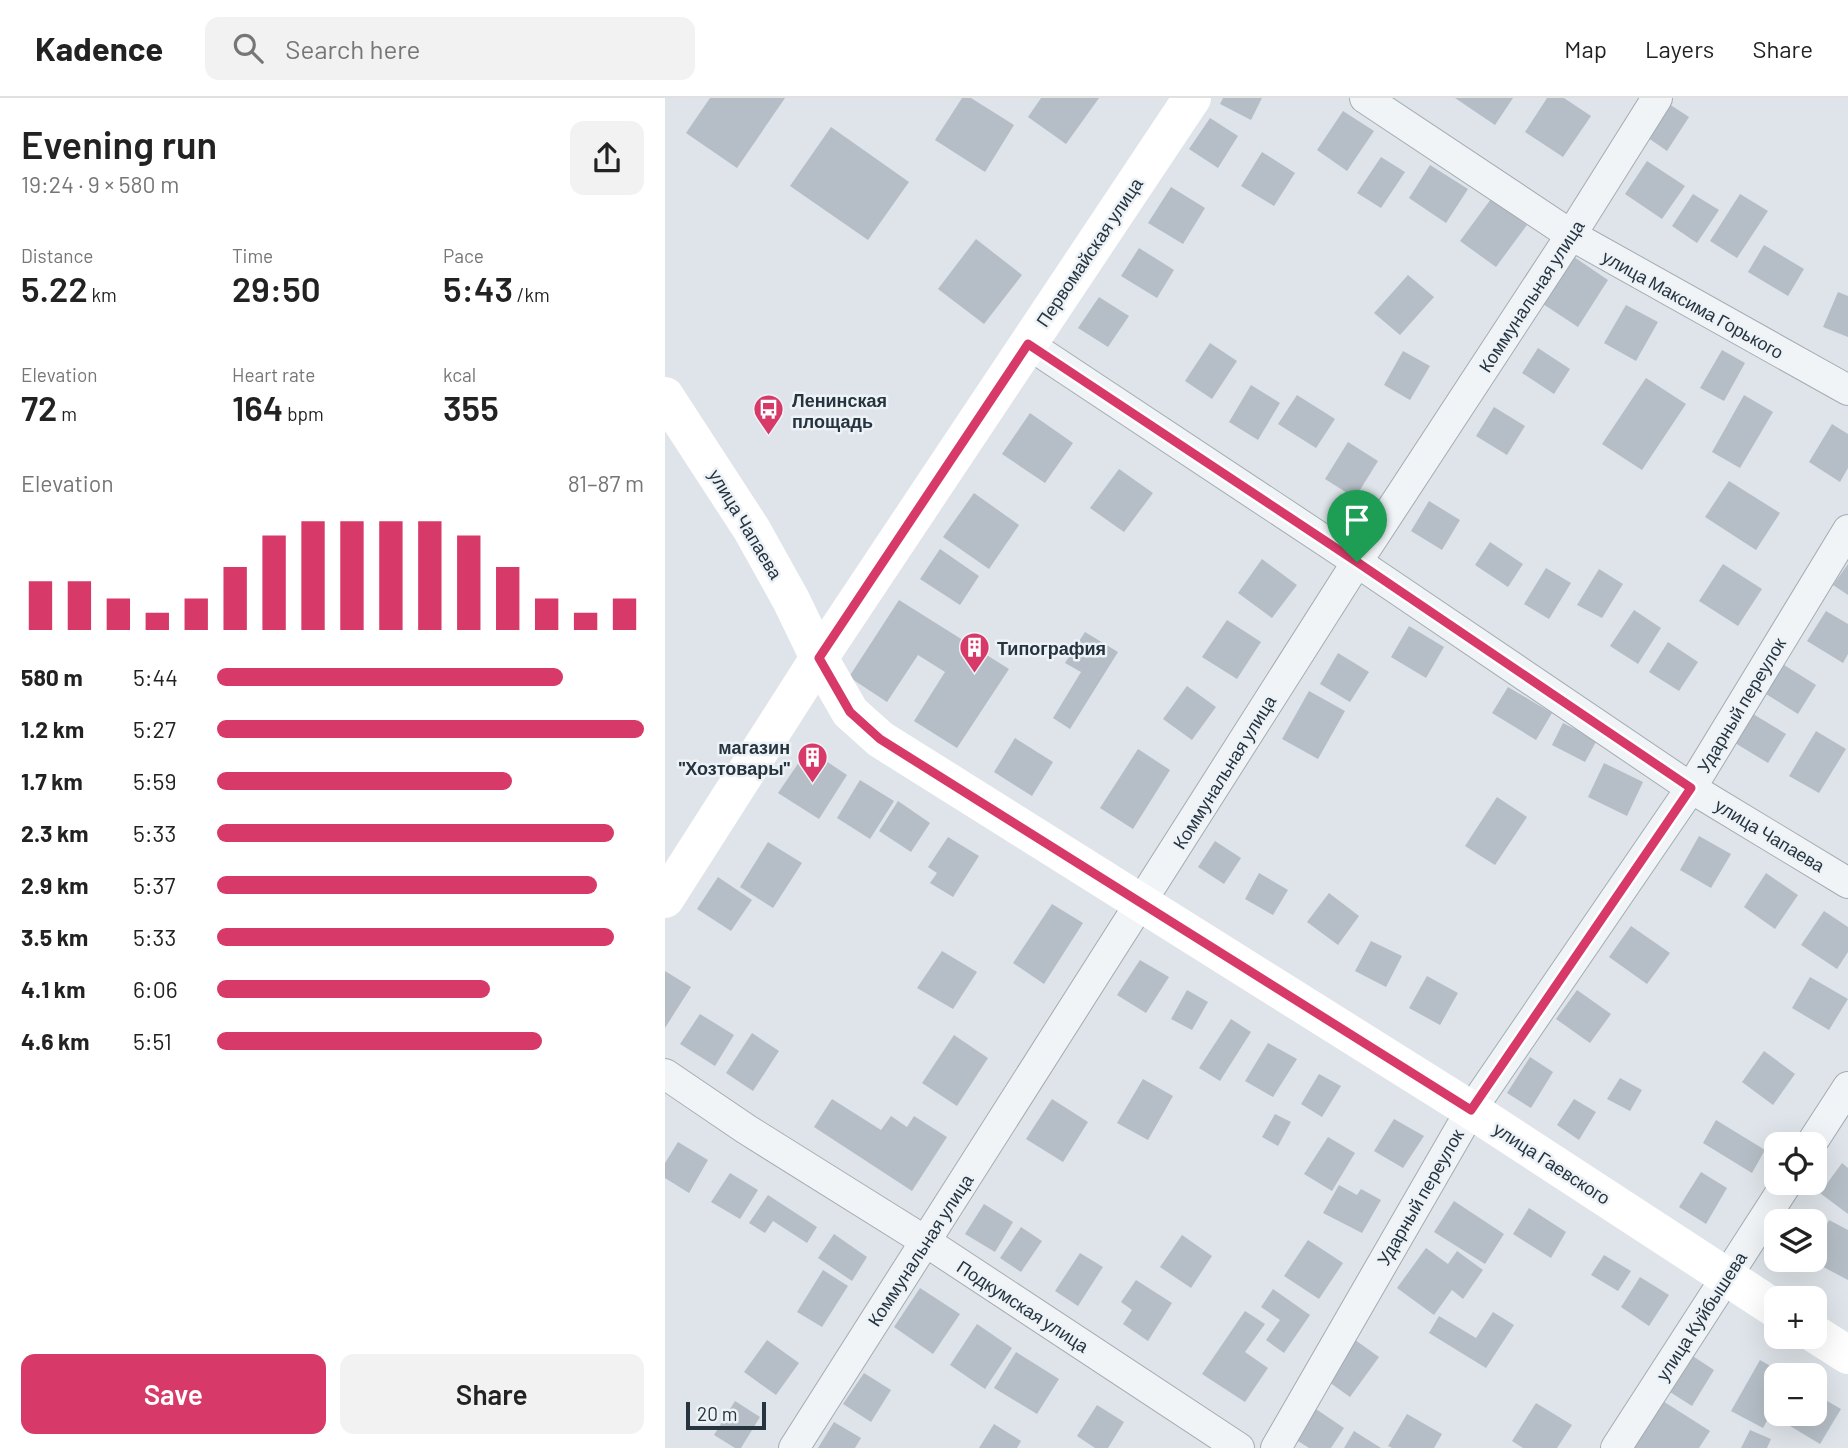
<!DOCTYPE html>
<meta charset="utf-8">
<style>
:root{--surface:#fff;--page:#f2f2f2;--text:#222;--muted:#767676;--line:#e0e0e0;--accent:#d73969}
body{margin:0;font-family:Barlow,sans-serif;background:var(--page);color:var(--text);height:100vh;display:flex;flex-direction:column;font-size:26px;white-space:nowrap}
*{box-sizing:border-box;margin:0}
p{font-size:23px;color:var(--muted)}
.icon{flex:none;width:38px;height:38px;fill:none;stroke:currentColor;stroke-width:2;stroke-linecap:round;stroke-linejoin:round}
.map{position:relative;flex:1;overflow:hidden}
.side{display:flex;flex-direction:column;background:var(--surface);width:665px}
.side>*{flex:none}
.controls{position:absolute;left:1099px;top:1034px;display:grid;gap:14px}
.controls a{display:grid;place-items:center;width:63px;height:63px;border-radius:14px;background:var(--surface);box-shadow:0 7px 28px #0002;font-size:35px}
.scale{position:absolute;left:21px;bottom:18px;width:80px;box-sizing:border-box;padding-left:7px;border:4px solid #263440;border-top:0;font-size:19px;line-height:24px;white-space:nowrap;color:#263440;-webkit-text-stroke:5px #edf2f6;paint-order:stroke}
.pin{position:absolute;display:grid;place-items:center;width:60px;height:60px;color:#fff;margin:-72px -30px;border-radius:50% 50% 50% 0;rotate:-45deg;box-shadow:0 0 7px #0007}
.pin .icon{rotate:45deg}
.round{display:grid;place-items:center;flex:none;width:74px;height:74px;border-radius:14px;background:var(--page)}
.head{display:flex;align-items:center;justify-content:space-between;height:119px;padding:0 21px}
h1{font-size:38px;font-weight:600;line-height:52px}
.metrics{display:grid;grid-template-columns:repeat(3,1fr);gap:10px;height:119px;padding:7px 21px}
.metrics div{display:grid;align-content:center}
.metrics b{font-size:35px;font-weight:600}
.metrics small{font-size:19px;font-weight:400}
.metrics p{font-size:19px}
.chart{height:196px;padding:14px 21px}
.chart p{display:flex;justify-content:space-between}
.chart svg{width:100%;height:126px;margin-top:7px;stroke:var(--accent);stroke-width:6}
.button{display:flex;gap:14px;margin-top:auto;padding:14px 21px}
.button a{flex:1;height:80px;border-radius:14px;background:var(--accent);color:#fff;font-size:28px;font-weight:600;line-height:80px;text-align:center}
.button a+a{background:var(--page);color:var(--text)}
ul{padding:0 21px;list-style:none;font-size:23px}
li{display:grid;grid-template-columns:112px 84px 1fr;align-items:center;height:52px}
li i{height:18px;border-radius:9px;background:var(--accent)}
header{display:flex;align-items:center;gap:42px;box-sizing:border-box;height:98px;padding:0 35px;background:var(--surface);border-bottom:2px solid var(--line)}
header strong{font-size:33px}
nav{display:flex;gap:38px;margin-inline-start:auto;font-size:24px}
.search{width:490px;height:63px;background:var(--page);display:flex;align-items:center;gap:18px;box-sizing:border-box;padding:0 24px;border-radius:14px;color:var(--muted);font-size:26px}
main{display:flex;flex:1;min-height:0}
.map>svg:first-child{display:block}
.building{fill:#b5bec6}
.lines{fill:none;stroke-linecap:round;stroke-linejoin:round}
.minor-casing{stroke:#a3acb3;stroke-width:32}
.minor{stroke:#f1f4f7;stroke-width:30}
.secondary{stroke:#fff;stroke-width:38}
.route-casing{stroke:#fff;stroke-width:14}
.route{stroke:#d73969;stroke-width:9}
.labels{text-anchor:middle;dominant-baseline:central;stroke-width:5;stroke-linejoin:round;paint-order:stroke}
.street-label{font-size:18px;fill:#263440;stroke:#edf2f6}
.poi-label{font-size:18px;font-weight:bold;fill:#263440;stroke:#edf2f6;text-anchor:start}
</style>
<header>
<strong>Kadence</strong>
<div class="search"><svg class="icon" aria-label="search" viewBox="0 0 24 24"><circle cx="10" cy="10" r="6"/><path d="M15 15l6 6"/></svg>Search here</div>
<nav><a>Map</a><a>Layers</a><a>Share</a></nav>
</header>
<main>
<section class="side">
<div class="head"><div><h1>Evening run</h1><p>19:24 · 9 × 580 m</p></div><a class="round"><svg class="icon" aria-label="share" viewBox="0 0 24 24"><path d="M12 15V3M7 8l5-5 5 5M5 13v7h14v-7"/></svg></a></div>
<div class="metrics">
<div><p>Distance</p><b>5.22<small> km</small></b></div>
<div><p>Time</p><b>29:50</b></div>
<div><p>Pace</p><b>5:43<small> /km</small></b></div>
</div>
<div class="metrics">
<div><p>Elevation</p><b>72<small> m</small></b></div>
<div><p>Heart rate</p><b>164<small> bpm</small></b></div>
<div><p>kcal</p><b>355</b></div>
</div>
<div class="chart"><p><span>Elevation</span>81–87 m</p>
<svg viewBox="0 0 160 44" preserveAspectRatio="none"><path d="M5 44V27M15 44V27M25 44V33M35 44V38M45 44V33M55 44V22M65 44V11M75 44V6M85 44V6M95 44V6M105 44V6M115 44V11M125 44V22M135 44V33M145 44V38M155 44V33"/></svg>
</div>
<ul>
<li><b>580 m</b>5:44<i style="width:81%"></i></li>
<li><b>1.2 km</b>5:27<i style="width:100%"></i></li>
<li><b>1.7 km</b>5:59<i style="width:69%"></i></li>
<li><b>2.3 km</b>5:33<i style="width:93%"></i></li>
<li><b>2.9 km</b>5:37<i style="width:89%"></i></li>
<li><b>3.5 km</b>5:33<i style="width:93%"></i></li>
<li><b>4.1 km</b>6:06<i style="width:64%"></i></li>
<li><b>4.6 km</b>5:51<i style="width:76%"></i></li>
</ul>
<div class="button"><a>Save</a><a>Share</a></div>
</section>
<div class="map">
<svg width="1183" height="1350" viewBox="0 0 1183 1350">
<rect width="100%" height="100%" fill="#dee4e9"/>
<path class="building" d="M45,0H120L72,70L21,35Z
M297,0H306L349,27L320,74L270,42Z
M376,0H434L401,46L363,19Z
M558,0H597L586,22L555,6Z
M790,0H848L830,27Z
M882,0H899L926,18L898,59L860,34Z
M998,2L1024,19L1002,53L976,35Z
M678,13L709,33L682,73L652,52Z
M545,20L573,38L553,70L524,51Z
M166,29L244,84L203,142L125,88Z
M597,54L630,75L609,108L576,88Z
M716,59L740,74L716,110L692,95Z
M982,63L1020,88L997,121L960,96Z
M765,67L803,91L781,125L744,100Z
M506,89L540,110L518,146L483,125Z
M1028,96L1054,112L1032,145L1007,128Z
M1075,96L1103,113L1072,160L1045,143Z
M826,101L862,127L831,169L795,143Z
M311,141L357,177L319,226L273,191Z
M1099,147L1139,171L1123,198L1083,174Z
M474,150L509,172L492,200L456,178Z
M909,159L943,182L913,229L878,206Z
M743,177L769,199L735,237L709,215Z
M1173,194L1183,198V239L1158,229Z
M434,199L464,218L443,249L413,230Z
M961,207L993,224L971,263L939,245Z
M545,245L572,263L547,301L520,283Z
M873,250L905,271L889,296L857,275Z
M1057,252L1080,265L1059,303L1035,290Z
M738,253L765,268L745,302L719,287Z
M981,280L1021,306L977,372L937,346Z
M586,287L615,305L593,342L564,324Z
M632,297L670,321L651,350L613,326Z
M1079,297L1108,314L1075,370L1047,354Z
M829,309L860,328L842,357L811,338Z
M365,315L408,345L380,385L337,356Z
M1167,326L1183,336V370L1175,384L1144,364Z
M683,344L713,363L690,400L660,381Z
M454,371L488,395L459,434L425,410Z
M1064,383L1115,415L1091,452L1040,419Z
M309,395L354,427L324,471L278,439Z
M764,403L795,422L777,452L746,433Z
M825,444L858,466L843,489L810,467Z
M275,451L314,478L295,507L255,481Z
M597,461L632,487L607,520L573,495Z
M1058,466L1097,491L1073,528L1034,503Z
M1183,466V497L1168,487Z
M881,470L906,485L884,521L859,506Z
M934,471L958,486L937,520L912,507Z
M234,502L344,571L292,650L249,623L280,574L253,557L222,604L184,579Z
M969,512L996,530L973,566L945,548Z
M1161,513L1183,526V556L1178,565L1142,543Z
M562,522L596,544L572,581L537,559Z
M744,528L779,549L761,580L726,559Z
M420,534L453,554L405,631L388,620L416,574L400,565Z
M1003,544L1033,564L1014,593L984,574Z
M673,555L704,574L685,604L655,586Z
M1119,567L1151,587L1133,616L1101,596Z
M522,588L551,609L527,642L498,621Z
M843,589L887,615L871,642L827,615Z
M644,593L680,613L653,661L617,641Z
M1088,616L1121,636L1103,665L1070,645Z
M898,625L932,642L920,664L887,647Z
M1151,633L1181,651L1154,695L1124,678Z
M350,640L388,664L367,698L329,674Z
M143,651L182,677L154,721L113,695Z
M473,651L505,672L468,731L435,710Z
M939,665L978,684L962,718L923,699Z
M195,682L229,703L205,741L172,720Z
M832,699L862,719L830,767L800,748Z
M233,703L265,725L246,754L214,733Z
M1034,738L1066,756L1046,790L1015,772Z
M283,739L314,758L288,799L265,785L272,775L263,769Z
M550,743L576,760L559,786L533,769Z
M103,744L137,765L108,810L75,789Z
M594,775L623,792L608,817L580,801Z
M1101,775L1133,797L1110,831L1079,809Z
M53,779L87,802L66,833L32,811Z
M664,795L694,818L673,847L642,824Z
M387,806L418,825L379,886L348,865Z
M1159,813L1183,829V854L1172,871L1136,847Z
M966,828L1005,855L982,886L944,859Z
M706,843L737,858L721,889L690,873Z
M277,853L312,874L288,911L252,890Z
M475,862L504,879L481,915L452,897Z
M0,873L26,889L0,930Z
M762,878L793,895L775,927L744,910Z
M1145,879L1183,901L1164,932L1127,910Z
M522,892L543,904L527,932L506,921Z
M912,892L946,916L925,945L891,921Z
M35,916L69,937L50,968L15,946Z
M566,921L586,934L555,983L534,970Z
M87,935L114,953L88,993L61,975Z
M289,937L323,960L292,1008L257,985Z
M603,945L632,961L608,999L580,983Z
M1099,953L1130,976L1108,1007L1077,984Z
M865,959L888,974L866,1010L842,995Z
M654,976L676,988L657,1019L636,1006Z
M955,980L977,992L965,1013L942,1001Z
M478,981L508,998L483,1042L452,1025Z
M167,1001L216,1032L226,1018L242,1029L249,1018L282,1039L247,1093L149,1029Z
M387,1001L423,1024L398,1064L361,1041Z
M909,1001L931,1014L914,1042L892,1027Z
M610,1016L626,1024L613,1048L597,1039Z
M729,1021L759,1038L738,1070L709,1053Z
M1051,1022L1100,1052L1087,1075L1038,1045Z
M663,1039L690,1055L667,1093L639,1076Z
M13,1044L43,1062L24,1095L0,1080V1065Z
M1177,1065L1183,1070V1116L1155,1095Z
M1036,1074L1062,1090L1041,1126L1014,1109Z
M65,1075L93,1092L75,1121L46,1104Z
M674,1087L692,1097L696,1091L716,1102L697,1135L658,1115Z
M103,1097L152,1129L142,1145L108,1123L100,1135L84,1125Z
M789,1103L839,1136L820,1166L769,1134Z
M319,1106L348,1124L330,1154L300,1136Z
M864,1110L901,1134L886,1160L848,1136Z
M1164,1122L1183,1132V1182L1145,1162H1150V1149Z
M356,1129L377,1143L356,1174L335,1160Z
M169,1136L202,1159L187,1183L153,1160Z
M517,1137L547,1158L526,1190L495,1169Z
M643,1142L678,1165L654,1201L619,1178Z
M761,1150L783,1166L792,1153L818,1172L798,1201L787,1192L769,1217L732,1190Z
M415,1155L438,1169L413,1208L390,1193Z
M939,1157L966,1173L953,1193L926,1177Z
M158,1172L183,1188L157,1229L132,1214Z
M975,1179L1004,1197L984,1228L956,1209Z
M471,1182L507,1205L483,1243L458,1226L467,1212L456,1204Z
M255,1190L295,1216L268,1256L229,1229Z
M608,1191L645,1217L619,1255L601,1242L615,1222L596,1209Z
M580,1213L600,1226L580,1254L603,1270L580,1304L537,1276Z
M828,1214L849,1227L821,1270L764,1235L774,1218L811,1240Z
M312,1226L347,1250L320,1291L285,1267Z
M686,1239L714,1259L685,1299L657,1279Z
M102,1242L134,1265L111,1297L79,1274Z
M1017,1251L1049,1272L1027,1308L994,1287Z
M351,1254L394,1281L372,1316L329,1290Z
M1095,1262L1123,1278H1111V1306L1098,1330L1066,1313Z
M199,1275L226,1292L206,1324L178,1306Z
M1150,1296L1176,1311L1155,1346L1115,1322L1119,1316H1150Z
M990,1298L1045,1333L1034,1350H970L961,1344Z
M70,1303L95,1319L76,1350H70L49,1337Z
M871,1305L907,1327L892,1350H858L847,1343Z
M432,1307L459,1324L443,1350H430L412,1338Z
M645,1307L679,1330L666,1350H644L625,1338Z
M742,1316L777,1336L769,1350H727L723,1348Z
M169,1324L196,1340L190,1350H153Z
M329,1326L356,1343L352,1350H314Z
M1085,1332L1106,1341L1102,1350H1076Z
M689,1333L716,1350H679Z"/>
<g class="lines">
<defs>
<path id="minor" d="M700,0L906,137L1183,292
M363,246L692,464L1026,690L1183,785
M0,976L81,1031L260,1143L574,1350
M1146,1046L1183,989
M129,1350L692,464L906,137L992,0
M611,1350L806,1012L1026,690L1183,432
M951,1350L1122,1085"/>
</defs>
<use href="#minor" class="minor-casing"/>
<use href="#minor" class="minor"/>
<path class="secondary" d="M0,298L87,432L126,502L154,560L185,614L215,641L806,1012L1111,1211
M0,801L154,560L527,0
M1150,1236L1183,1257"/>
</g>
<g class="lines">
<defs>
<path id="route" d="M363,246L692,464L1026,690L806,1012L215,641L185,614L154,560Z"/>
</defs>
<use href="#route" class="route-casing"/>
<use href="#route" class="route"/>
</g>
<defs>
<symbol id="bus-pin" viewBox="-11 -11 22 30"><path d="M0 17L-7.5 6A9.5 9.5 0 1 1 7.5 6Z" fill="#d73969" stroke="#edf2f6"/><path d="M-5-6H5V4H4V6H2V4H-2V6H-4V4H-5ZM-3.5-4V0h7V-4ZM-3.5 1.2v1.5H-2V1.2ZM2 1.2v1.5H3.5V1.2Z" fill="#fff"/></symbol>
<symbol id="building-pin" viewBox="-11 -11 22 30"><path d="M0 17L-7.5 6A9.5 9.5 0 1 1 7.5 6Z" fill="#d73969" stroke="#edf2f6"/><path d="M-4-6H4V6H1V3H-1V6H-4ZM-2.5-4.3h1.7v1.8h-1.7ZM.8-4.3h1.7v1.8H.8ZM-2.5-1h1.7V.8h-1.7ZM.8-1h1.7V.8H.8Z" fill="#fff"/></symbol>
</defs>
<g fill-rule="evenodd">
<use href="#bus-pin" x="86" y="294" width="35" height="47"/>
<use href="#building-pin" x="292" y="532" width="35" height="47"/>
<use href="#building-pin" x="130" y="642" width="35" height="47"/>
</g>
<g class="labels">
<g class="street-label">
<text transform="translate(424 154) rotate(-56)">Первомайская улица</text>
<text transform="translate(866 198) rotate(-57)">Коммунальная улица</text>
<text transform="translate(1028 206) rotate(29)">улица Максима Горького</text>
<text transform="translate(81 426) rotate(59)">улица Чапаева</text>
<text transform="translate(1076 607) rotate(-59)">Ударный переулок</text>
<text transform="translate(559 674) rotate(-58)">Коммунальная улица</text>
<text transform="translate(1105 737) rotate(31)">улица Чапаева</text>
<text transform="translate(887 1065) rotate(33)">улица Гаевского</text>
<text transform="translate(755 1099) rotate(-60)">Ударный переулок</text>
<text transform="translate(255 1152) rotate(-57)">Коммунальная улица</text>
<text transform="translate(358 1208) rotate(33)">Подкумская улица</text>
<text transform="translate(1036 1218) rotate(-57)">улица Куйбышева</text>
</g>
<g class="poi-label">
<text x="127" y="302">Ленинская<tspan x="127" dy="21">площадь</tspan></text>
<text x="332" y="550">Типография</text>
<text x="125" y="649" text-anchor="end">магазин<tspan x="125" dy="21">"Хозтовары"</tspan></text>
</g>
</g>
</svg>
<div class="controls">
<a><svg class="icon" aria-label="locate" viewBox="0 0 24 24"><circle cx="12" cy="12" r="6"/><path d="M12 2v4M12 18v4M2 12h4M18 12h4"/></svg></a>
<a><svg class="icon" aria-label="layers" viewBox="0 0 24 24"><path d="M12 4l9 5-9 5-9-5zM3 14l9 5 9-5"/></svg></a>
<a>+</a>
<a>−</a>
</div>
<div class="scale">20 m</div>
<div class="pin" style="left:692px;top:464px;background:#1e9e55"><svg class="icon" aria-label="arrive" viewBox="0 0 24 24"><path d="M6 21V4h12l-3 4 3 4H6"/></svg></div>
</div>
</main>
